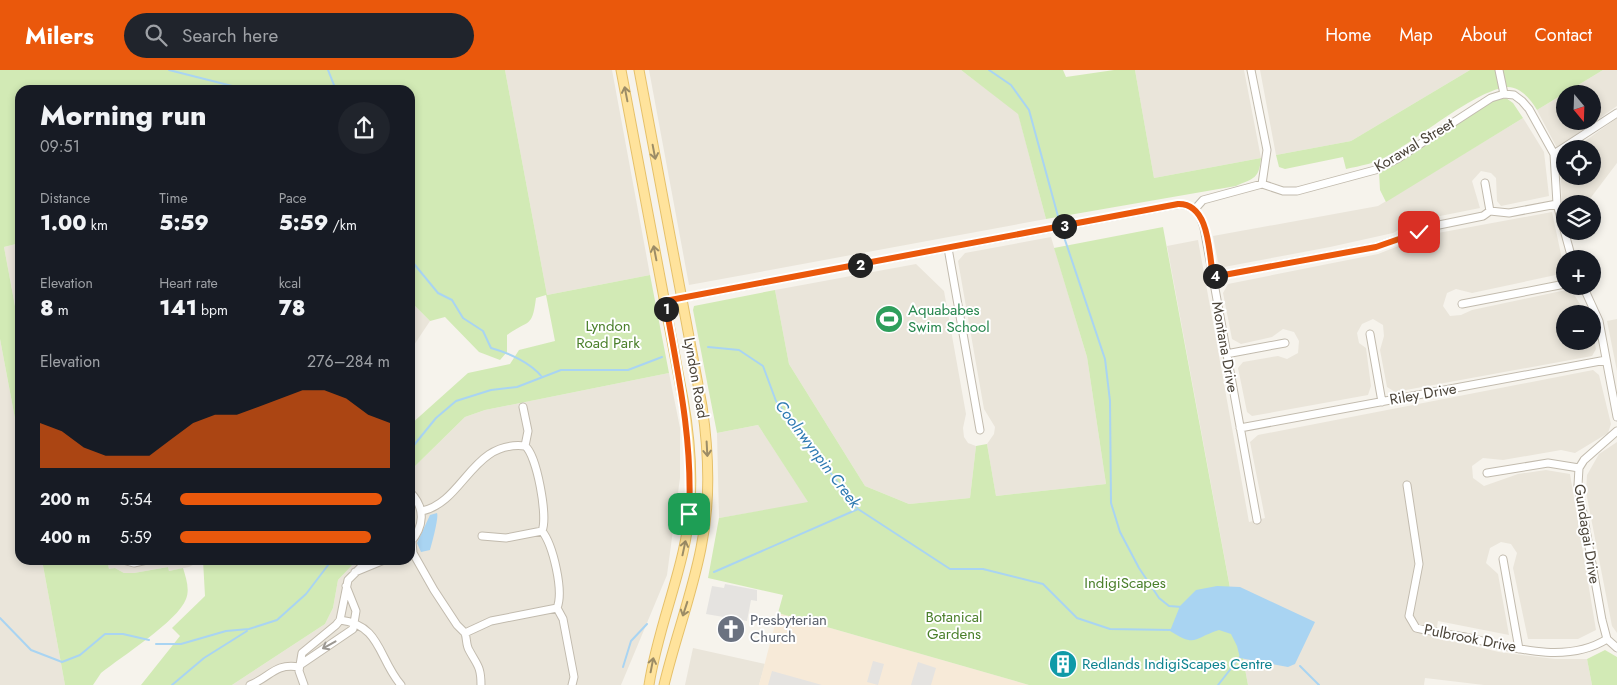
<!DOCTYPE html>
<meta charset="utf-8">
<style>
:root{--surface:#171b24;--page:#20242c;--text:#f1f3f6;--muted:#9ea1a6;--accent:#ea580c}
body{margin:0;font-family:Jost,sans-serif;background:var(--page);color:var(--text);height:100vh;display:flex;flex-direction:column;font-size:19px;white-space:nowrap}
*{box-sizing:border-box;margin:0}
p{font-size:16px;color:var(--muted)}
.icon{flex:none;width:28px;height:28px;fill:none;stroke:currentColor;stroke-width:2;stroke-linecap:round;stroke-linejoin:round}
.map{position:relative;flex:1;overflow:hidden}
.panel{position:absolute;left:15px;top:15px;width:400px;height:480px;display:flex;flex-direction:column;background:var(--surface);border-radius:15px;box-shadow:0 2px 8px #0003}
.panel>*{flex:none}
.needle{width:32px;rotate:161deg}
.buttons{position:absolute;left:1556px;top:15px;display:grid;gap:10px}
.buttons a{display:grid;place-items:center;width:45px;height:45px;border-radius:50%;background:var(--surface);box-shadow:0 2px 8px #0003;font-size:25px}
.pin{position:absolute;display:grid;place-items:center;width:42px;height:42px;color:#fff;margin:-21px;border-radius:10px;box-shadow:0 2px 8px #0006}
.km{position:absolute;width:25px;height:25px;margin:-12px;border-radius:50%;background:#222;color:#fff;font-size:14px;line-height:25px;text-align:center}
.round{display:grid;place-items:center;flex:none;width:52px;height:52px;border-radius:26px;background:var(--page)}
.headline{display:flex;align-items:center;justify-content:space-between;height:85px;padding:0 25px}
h1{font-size:28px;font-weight:800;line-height:38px}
.figures{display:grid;grid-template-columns:repeat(3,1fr);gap:8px;height:85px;padding:5px 25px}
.figures div{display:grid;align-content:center}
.figures b{font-size:21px;font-weight:800}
.figures small{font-size:14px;font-weight:400}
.figures p{font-size:14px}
.chart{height:140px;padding:10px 25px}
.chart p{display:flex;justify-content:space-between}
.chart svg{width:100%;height:90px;margin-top:5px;fill:var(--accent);opacity:.7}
ul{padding:0 25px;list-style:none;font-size:16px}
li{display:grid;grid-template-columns:80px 60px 1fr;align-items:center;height:38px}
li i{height:12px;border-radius:6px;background:var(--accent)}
header{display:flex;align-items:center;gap:30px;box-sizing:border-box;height:70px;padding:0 25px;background:var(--accent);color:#fff}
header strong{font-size:24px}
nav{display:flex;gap:28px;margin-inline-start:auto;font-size:18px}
.search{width:350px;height:45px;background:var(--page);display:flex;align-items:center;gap:12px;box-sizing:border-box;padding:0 18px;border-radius:28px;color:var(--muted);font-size:19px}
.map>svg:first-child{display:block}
.residential{fill:#eae5da;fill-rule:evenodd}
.commercial{fill:#f7ead8}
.green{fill:#d2eab5}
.parking{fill:#e5e3e0}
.water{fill:#a9d4f2}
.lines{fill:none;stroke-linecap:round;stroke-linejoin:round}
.stream{stroke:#a9d4f2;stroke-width:2}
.minor-casing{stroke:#c2bbae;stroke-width:9}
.major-casing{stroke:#e6c16a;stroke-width:11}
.minor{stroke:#fff;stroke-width:7}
.major{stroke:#ffe39c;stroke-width:9}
.oneway{stroke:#9c8c66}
.oneway2{stroke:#9c9892}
.route-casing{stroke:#fff;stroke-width:10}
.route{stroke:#ea580c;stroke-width:6}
.labels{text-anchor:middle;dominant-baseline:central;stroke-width:4;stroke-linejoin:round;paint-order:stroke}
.street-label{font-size:15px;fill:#4b4439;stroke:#fff}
.leisure-label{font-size:15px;fill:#27864d;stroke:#fff;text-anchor:start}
.park-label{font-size:15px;fill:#4a7f2a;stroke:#fff}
.worship-label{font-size:15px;fill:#5b616d;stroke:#fff;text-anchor:start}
.culture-label{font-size:15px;fill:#0d838f;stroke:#fff;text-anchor:start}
.water-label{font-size:16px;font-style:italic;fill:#2e7ab2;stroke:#fff}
</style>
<header>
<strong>Milers</strong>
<div class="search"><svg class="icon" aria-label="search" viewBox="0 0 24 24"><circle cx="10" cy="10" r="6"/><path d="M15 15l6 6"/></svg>Search here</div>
<nav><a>Home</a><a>Map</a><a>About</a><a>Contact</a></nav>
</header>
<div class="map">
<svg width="1617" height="615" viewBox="0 0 1617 615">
<rect width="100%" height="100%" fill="#f6f3ec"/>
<path class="residential" d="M505,0H612L650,205L547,225Z
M649,0H961L1018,43L1046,149L689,215Z
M1135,0H1244L1261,88L1154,108Z
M1260,0H1470L1351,71L1276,85Z
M1603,0H1617V36L1557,78L1537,40ZM1565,24H1592V51H1565Z
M1523,48L1544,82L1549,126L1501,136L1497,131L1496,108L1491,103L1481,101L1472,111L1480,138L1415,151L1393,163L1330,177L1224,197L1218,192L1213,166L1378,136Z
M1617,48V93L1586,134H1565V140L1562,135L1560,89L1565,85V106H1592V79H1574Z
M1552,142L1565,203L1472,223L1456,219L1447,223L1443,236L1450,246L1461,245L1472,240L1566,220L1575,226L1586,244H1565V271H1592L1593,265L1596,279L1592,286L1395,322L1387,317L1380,280L1384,266L1383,255L1373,249L1362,254L1357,263L1359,273L1366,278L1371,316L1368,325L1252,346L1247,342L1238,298L1243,292L1278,286L1287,289L1298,283L1299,271L1294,262L1283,259L1272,267L1241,274L1232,269L1223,223L1228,214L1378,184L1427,165Z
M1051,167L1087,287L1106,414L996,426L987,374L994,364L995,357L984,339L958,191L965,183Z
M1198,170L1249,452L1265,448L1250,372L1258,365L1593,300L1599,305L1611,354L1608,363L1575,383L1561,380L1503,390L1483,388L1472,396L1473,408L1484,416L1518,404L1546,400L1570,404L1596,560L1578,569H1528L1513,498L1517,483L1511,474L1501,472L1490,478L1486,493L1498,504L1509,565L1438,551L1435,567L1499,582L1555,589H1587L1592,615H1484L1425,608L1424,615H1248L1167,176Z
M20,173V263L4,177Z
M916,194L944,221L966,344L963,358L964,367L968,373L976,376L970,428L909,434L865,416L789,294L775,220Z
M410,231L430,251L410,281Z
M1617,249V301L1607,251Z
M0,269L20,375V490H42L65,615H0Z
M669,303L680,358V408L667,505L621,615H232L325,554L333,538L338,510L357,490H410V401L465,347L485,340Z
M758,355L809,433L719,448L717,363Z
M1617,372V563L1612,556L1586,422L1587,405L1599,384Z
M107,490H203L189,497L169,501L168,497L134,503H124L115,498L109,500Z
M693,578L765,594L759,615H685Z"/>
<path class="commercial" d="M778,543L1029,615H759Z"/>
<path class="green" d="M0,0H505L547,225L650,205L669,303L485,340L465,347L410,401V355L468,303L510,294L519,280L555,271L546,225L536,228C532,259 529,249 507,265V282L500,290L479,282L445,247L430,251L410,231V20H20V173L4,177L20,263V375L0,269Z
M961,0H1063L1066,7L1114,0H1135L1154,108L1261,88C1259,109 1254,108 1236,116L1046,149L1018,44Z
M1470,0H1603L1537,40C1531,30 1521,17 1508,17C1477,19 1418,69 1389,85C1377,93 1360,96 1346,99L1343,87L1285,99L1279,97L1276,85L1351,71Z
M1506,28L1513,33L1523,48L1386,132L1380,120L1379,102L1495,30Z
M1163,157L1248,615H1029L778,543L783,525L708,508L719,448L808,432L758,355L717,363L693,240L694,236L775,220L789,294L865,416L909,434L970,428L976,376L987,374L996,426L1106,414L1087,287L1054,178Z
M42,490H107L109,499L115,498L124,503H134L168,497L169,501L183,498C186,508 190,519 186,529C178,551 121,587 101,603L93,615H65Z
M203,490H357L338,510L333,538L325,554L232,615H141L180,566L172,558L205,526Z
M1605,580L1617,587V615H1592L1587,589Z"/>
<path class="parking" d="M725,514L757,520V531L751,530L747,551L706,544L712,516L724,518Z
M873,591L884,594L878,615L867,612Z
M918,592L936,598L931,615H911Z
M772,601L822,615H768Z"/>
<path class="water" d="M437,443C439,447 432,473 430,480L421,482L417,473L430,445Z
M1217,516L1240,517L1315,552L1295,594L1288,597L1240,588L1237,576L1231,564L1219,560C1193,568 1197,578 1170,561L1180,536L1196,520Z"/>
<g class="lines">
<path class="stream" d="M169,0L248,20
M328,0L336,20
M989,0L1011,15L1029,40L1059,150
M1063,164L1105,289L1110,331L1111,433L1120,462L1139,498L1159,528L1169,536L1182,537
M410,189L438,223L452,230L463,248L483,261L491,278C509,283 531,293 542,307
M708,277L739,280L763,296L776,331L858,439L950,499H983L1043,514L1077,548L1110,559L1172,560
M410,380L436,348L456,331L491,320L517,317L561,300H628L662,287
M714,502L858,439
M0,548L31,580L62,592L80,585L105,564H123L149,570
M156,574H181L226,561L249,559L277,550L306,524L332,490
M1300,596L1319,615
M623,597L631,571L647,554
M172,615L204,588L247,561
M1218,615L1240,587"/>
<defs>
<path id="minor" d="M1251,0L1267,80L1262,114
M1499,0L1504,24
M1554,84L1617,43
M1485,113L1490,141
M1195,139L1203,130L1262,114L1283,121H1297L1375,100L1397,89L1491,28L1504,24L1514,25L1522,31L1529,39L1554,84L1557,134L1572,189
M948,178L980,360
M1213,207L1375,177L1439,155L1483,146L1490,141L1509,143L1557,134
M1583,216L1599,251L1617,347
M681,228L1174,135C1191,132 1200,142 1204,158L1257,450
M1462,234L1565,214
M1370,264L1382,332
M1226,284L1285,273
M523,337L528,361L525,376
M1240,358L1606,290
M1617,361L1584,390L1579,398L1578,415L1602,550L1607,569L1617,578
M1487,403L1548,393L1579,398
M1407,415L1419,494L1409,546L1416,558C1432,562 1449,564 1465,567C1510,577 1566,595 1607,569
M410,422C426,438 424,457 410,473
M422,441C464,432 472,370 525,376C537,385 548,447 542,461L506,468L482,466
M542,461C553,475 564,521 557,538
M412,472L413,483L434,520L457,555L465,563L491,551L557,538L563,549L574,607L572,615
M1503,489L1519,579
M123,490L134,493L147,490
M355,502L384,490
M340,550C381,555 378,588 401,615
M465,563C467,569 466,575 469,580C477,595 481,596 481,615
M300,595L353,559L356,541L346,516
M250,615C271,607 274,593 299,597
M304,615L299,601L302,583L336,555L340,550L348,510L368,490"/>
<path id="major" d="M621,0L683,329C692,379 695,431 683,482C673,526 656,569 649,615
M639,0L702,336C709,383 711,431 701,478C692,524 675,569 664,615"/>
</defs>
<use href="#minor" class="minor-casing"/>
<use href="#major" class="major-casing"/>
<use href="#minor" class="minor"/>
<use href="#major" class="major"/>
</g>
<defs><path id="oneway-shaft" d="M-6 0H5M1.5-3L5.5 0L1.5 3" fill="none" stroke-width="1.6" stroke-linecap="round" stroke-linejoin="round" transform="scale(1.25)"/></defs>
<g class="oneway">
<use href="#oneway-shaft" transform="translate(626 24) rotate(-101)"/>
<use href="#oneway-shaft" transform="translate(654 82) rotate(79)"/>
<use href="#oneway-shaft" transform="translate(655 183) rotate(-101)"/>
<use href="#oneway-shaft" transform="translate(707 379) rotate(87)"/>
<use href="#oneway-shaft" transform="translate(684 478) rotate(-78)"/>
<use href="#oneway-shaft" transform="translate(685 539) rotate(108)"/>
<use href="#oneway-shaft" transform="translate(652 595) rotate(-79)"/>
</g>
<use class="oneway2" href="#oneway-shaft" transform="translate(329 575) rotate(151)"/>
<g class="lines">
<defs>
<path id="route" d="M689,444C693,371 678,303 665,231L1178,134C1210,133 1209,184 1213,207L1376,177L1419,162"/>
</defs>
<use href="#route" class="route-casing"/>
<use href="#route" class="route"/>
</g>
<defs>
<symbol id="stadium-disc" viewBox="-11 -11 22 22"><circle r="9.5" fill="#2e9e5b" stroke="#fff"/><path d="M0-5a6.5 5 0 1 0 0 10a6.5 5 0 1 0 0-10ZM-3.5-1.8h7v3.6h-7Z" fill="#fff"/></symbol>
<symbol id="church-disc" viewBox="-11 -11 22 22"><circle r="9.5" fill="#6b7280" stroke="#fff"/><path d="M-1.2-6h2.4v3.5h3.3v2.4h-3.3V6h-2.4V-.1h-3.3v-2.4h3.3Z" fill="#fff"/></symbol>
<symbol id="building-disc" viewBox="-11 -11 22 22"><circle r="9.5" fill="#0f9aa8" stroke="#fff"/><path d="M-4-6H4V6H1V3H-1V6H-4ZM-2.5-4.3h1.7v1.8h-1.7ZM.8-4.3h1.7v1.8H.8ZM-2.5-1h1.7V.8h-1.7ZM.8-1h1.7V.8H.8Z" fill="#fff"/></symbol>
</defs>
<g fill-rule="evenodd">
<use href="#stadium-disc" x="873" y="233" width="32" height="32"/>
<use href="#church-disc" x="715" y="543" width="32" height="32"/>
<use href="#building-disc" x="1047" y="578" width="32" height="32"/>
</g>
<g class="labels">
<g class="street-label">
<text transform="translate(1414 75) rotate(-31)">Korawal Street</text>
<text transform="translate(1225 277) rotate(80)">Montana Drive</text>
<text transform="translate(696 308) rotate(80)">Lyndon Road</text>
<text transform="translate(1423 324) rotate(-10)">Riley Drive</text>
<text transform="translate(1587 464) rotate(81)">Gundagai Drive</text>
<text transform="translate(1470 568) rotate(11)">Pulbrook Drive</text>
</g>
<g class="leisure-label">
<text x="908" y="240">Aquababes<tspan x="908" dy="17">Swim School</tspan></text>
</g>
<g class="park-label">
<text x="608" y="256">Lyndon<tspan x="608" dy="17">Road Park</tspan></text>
<text x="1125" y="513">IndigiScapes</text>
<text x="954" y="547">Botanical<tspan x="954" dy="17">Gardens</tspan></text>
</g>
<g class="worship-label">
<text x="750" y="550">Presbyterian<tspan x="750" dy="17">Church</tspan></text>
</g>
<g class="culture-label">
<text x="1082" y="594">Redlands IndigiScapes Centre</text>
</g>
<g class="water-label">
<text transform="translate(818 384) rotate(53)">Coolnwynpin Creek</text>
</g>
</g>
</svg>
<div class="buttons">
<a><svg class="needle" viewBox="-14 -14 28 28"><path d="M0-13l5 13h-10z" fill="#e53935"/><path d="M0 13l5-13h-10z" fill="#9ea1a6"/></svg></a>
<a><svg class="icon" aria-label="locate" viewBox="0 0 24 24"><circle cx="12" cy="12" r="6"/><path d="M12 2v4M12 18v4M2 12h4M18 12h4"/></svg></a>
<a><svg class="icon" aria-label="layers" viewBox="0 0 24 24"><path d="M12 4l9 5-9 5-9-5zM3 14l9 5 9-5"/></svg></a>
<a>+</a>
<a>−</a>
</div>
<div class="pin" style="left:689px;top:444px;background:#1e9e55"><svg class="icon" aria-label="arrive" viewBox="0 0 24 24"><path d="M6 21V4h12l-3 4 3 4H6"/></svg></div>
<div class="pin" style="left:1419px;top:162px;background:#d93025"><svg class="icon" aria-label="check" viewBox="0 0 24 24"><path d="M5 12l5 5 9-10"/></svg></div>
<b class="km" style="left:666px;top:239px">1</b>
<b class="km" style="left:860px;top:195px">2</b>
<b class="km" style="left:1064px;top:156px">3</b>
<b class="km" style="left:1215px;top:206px">4</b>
<section class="panel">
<div class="headline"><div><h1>Morning run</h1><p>09:51</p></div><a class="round"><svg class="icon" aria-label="share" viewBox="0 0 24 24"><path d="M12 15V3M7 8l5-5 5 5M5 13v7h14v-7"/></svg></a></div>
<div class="figures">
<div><p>Distance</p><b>1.00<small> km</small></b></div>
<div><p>Time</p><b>5:59</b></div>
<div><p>Pace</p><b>5:59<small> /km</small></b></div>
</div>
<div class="figures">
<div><p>Elevation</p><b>8<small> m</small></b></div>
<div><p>Heart rate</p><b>141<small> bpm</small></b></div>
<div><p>kcal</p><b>78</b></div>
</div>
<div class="chart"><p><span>Elevation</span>276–284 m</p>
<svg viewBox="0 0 160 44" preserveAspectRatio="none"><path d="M0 44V22L10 26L20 34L30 38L40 38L50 38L60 30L70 22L80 18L90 18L100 14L110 10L120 6L130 6L140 10L150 18L160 22V44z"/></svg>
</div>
<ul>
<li><b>200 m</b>5:54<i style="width:96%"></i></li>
<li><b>400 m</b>5:59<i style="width:91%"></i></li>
</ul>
</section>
</div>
